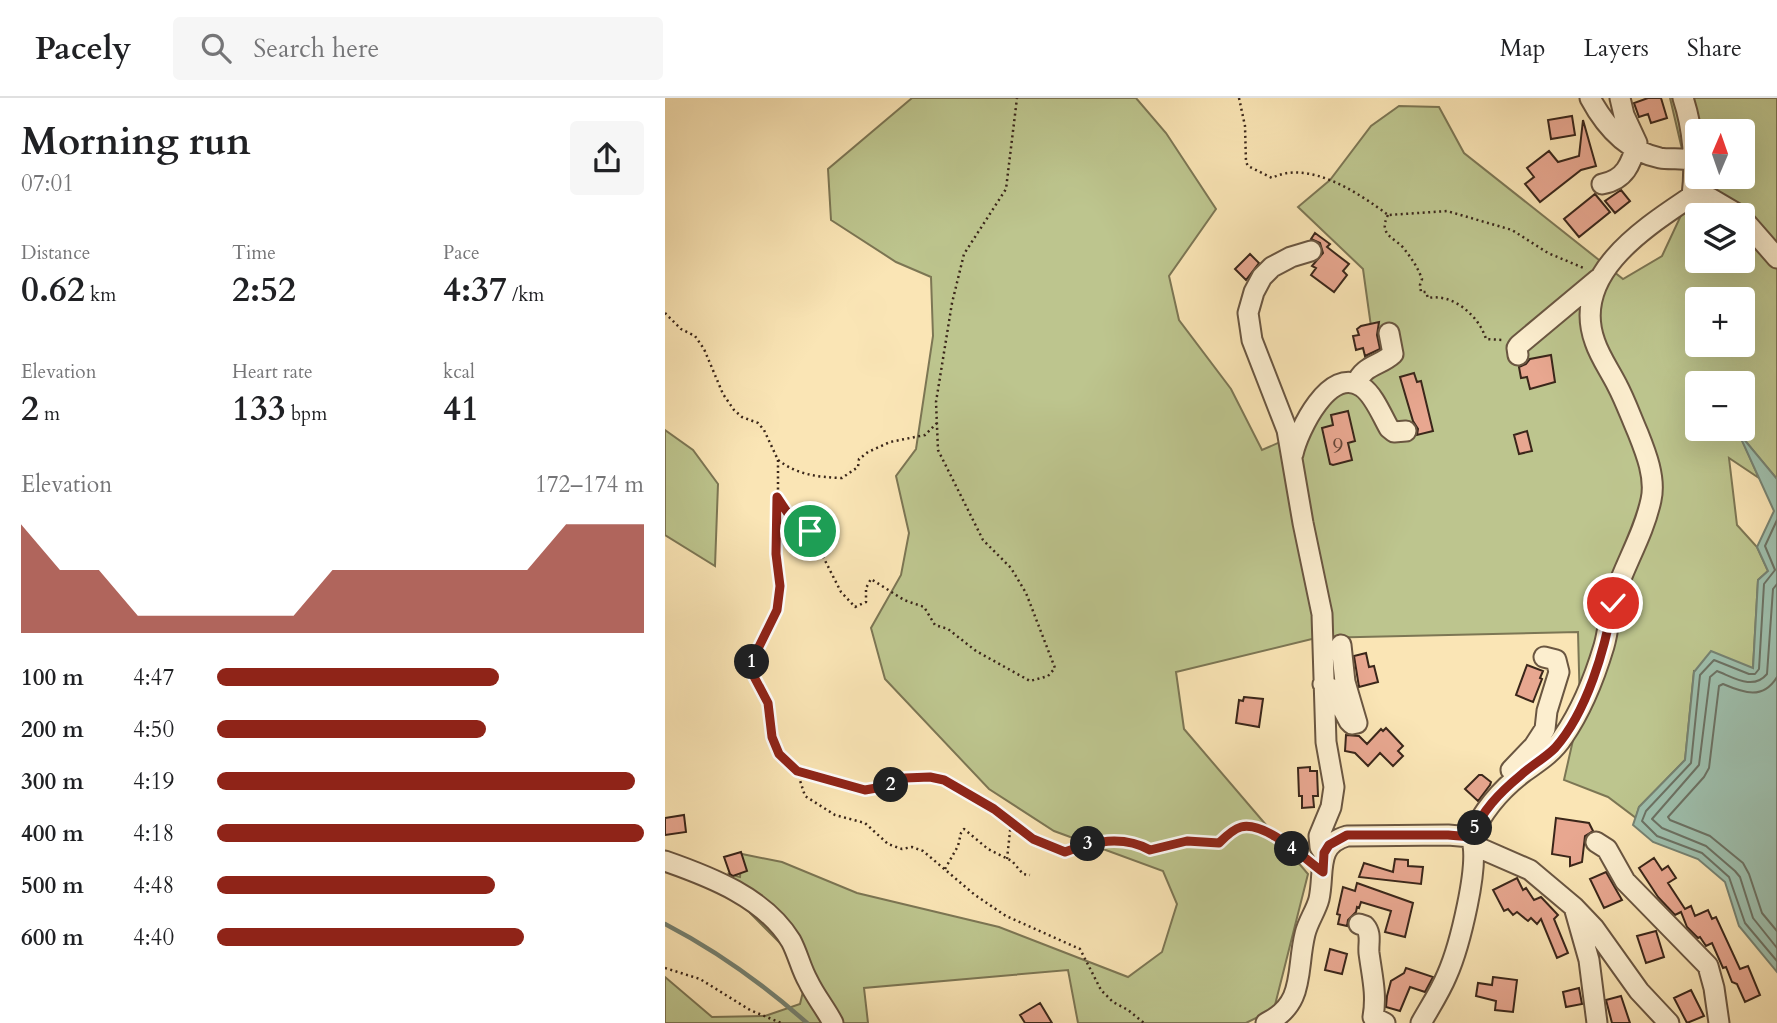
<!DOCTYPE html>
<meta charset="utf-8">
<style>
:root{--surface:#fff;--page:#f6f6f6;--text:#202124;--muted:#757577;--line:#e0e0e0;--accent:#8f2418}
body{margin:0;font-family:Cardo,serif;background:var(--page);color:var(--text);height:100vh;display:flex;flex-direction:column;font-size:26px;white-space:nowrap}
*{box-sizing:border-box;margin:0}
p{font-size:23px;color:var(--muted)}
.icon{flex:none;width:38px;height:38px;fill:none;stroke:currentColor;stroke-width:2;stroke-linecap:round;stroke-linejoin:round}
.map{position:relative;flex:1;overflow:hidden}
.sheet{display:flex;flex-direction:column;background:var(--surface);width:665px}
.sheet>*{flex:none}
.needle{width:46px;rotate:2deg}
.buttons{position:absolute;left:1020px;top:21px;display:grid;gap:14px}
.buttons a{display:grid;place-items:center;width:70px;height:70px;border-radius:7px;background:var(--surface);box-shadow:0 7px 28px #0002;font-size:35px}
.pin{position:absolute;display:grid;place-items:center;width:60px;height:60px;color:#fff;margin:-30px;border:4px solid #fff;border-radius:50%;box-shadow:0 2px 7px #0007}
.km{position:absolute;width:35px;height:35px;margin:-18px;border-radius:50%;background:#222;color:#fff;font-size:19px;line-height:35px;text-align:center}
.round{display:grid;place-items:center;flex:none;width:74px;height:74px;border-radius:7px;background:var(--page)}
.headline{display:flex;align-items:center;justify-content:space-between;height:119px;padding:0 21px}
h1{font-size:38px;font-weight:800;line-height:52px}
.metrics{display:grid;grid-template-columns:repeat(3,1fr);gap:10px;height:119px;padding:7px 21px}
.metrics div{display:grid;align-content:center}
.metrics b{font-size:35px;font-weight:800}
.metrics small{font-size:19px;font-weight:400}
.metrics p{font-size:19px}
.chart{height:196px;padding:14px 21px}
.chart p{display:flex;justify-content:space-between}
.chart svg{width:100%;height:126px;margin-top:7px;fill:var(--accent);opacity:.7}
ul{padding:0 21px;list-style:none;font-size:23px}
li{display:grid;grid-template-columns:112px 84px 1fr;align-items:center;height:52px}
li i{height:18px;border-radius:9px;background:var(--accent)}
header{display:flex;align-items:center;gap:42px;box-sizing:border-box;height:98px;padding:0 35px;background:var(--surface);border-bottom:2px solid var(--line)}
header strong{font-size:33px}
nav{display:flex;gap:38px;margin-inline-start:auto;font-size:24px}
.search{width:490px;height:63px;background:var(--page);display:flex;align-items:center;gap:18px;box-sizing:border-box;padding:0 24px;border-radius:7px;color:var(--muted);font-size:26px}
main{display:flex;flex:1;min-height:0}
.map>svg:first-child{display:block}
.green{fill:#bdc58e;stroke:#7c7654;stroke-width:2;fill-rule:evenodd}
.water{fill:#9ebfad;stroke:#768272;stroke-width:2}
.lines{fill:none;stroke-linecap:round;stroke-linejoin:round}
.shore{stroke:#6c7264;stroke-width:2}
.stream{stroke:#768272;stroke-width:4.5}
.building{fill:#e8a790;stroke:#3a261a;stroke-width:2}
.minor-casing{stroke:#6a5641;stroke-width:23}
.path{stroke:#3a261a;stroke-width:2.5;stroke-dasharray:2 3.5;stroke-linecap:butt}
.minor{stroke:#fceecf;stroke-width:19}
.route-casing{stroke:#fff;stroke-width:14}
.route{stroke:#8f2418;stroke-width:9}
.labels{text-anchor:middle;dominant-baseline:central;stroke-width:5;stroke-linejoin:round;paint-order:stroke}
.number-label{font-size:21px;fill:#664638}
</style>
<header>
<strong>Pacely</strong>
<div class="search"><svg class="icon" aria-label="search" viewBox="0 0 24 24"><circle cx="10" cy="10" r="6"/><path d="M15 15l6 6"/></svg>Search here</div>
<nav><a>Map</a><a>Layers</a><a>Share</a></nav>
</header>
<main>
<section class="sheet">
<div class="headline"><div><h1>Morning run</h1><p>07:01</p></div><a class="round"><svg class="icon" aria-label="share" viewBox="0 0 24 24"><path d="M12 15V3M7 8l5-5 5 5M5 13v7h14v-7"/></svg></a></div>
<div class="metrics">
<div><p>Distance</p><b>0.62<small> km</small></b></div>
<div><p>Time</p><b>2:52</b></div>
<div><p>Pace</p><b>4:37<small> /km</small></b></div>
</div>
<div class="metrics">
<div><p>Elevation</p><b>2<small> m</small></b></div>
<div><p>Heart rate</p><b>133<small> bpm</small></b></div>
<div><p>kcal</p><b>41</b></div>
</div>
<div class="chart"><p><span>Elevation</span>172–174 m</p>
<svg viewBox="0 0 160 44" preserveAspectRatio="none"><path d="M0 44V6L10 22L20 22L30 38L40 38L50 38L60 38L70 38L80 22L90 22L100 22L110 22L120 22L130 22L140 6L150 6L160 6V44z"/></svg>
</div>
<ul>
<li><b>100 m</b>4:47<i style="width:66%"></i></li>
<li><b>200 m</b>4:50<i style="width:63%"></i></li>
<li><b>300 m</b>4:19<i style="width:98%"></i></li>
<li><b>400 m</b>4:18<i style="width:100%"></i></li>
<li><b>500 m</b>4:48<i style="width:65%"></i></li>
<li><b>600 m</b>4:40<i style="width:72%"></i></li>
</ul>
</section>
<div class="map">
<svg width="1112" height="925" viewBox="0 0 1112 925">
<rect width="100%" height="100%" fill="#fae5b5"/>
<filter id="stains"><feTurbulence type="fractalNoise" baseFrequency=".00286" numOctaves="4"/><feColorMatrix values="0 0 0 0 .2 0 0 0 0 .09 0 0 0 0 .02 0 0 0 .5 -.17"/></filter>
<radialGradient id="worn" r=".72"><stop offset=".6" stop-color="#630" stop-opacity="0"/><stop offset="1" stop-color="#630" stop-opacity=".3"/></radialGradient>
<path class="green" d="M247,0H471L501,35L551,111L504,178L514,222L566,291L597,352L629,338L709,250L698,171L633,109L665,82L706,28L734,8L774,9L799,55L958,181L997,158L1027,94L1005,0H1112V381L1075,337L1094,380L1064,360L1072,427L1092,449L1103,473L1093,482L1088,570L1029,573L1020,662L974,709L971,720L943,699L899,682L915,611L913,534L651,540L511,574L519,631L643,776L609,911L581,925H413L403,872L199,890L203,925H0V879L47,919L100,918L135,906L143,873L85,815L64,776L75,779L77,756L117,764L192,795L334,829L463,879L497,854L512,806L498,773L389,733L324,691L220,581L206,530L236,477L244,435L231,378L251,351L268,238L266,179L231,164L166,122L163,71ZM1032,33H1078V79H1032ZM1032,117H1078V163H1032ZM1032,201H1078V247H1032ZM1032,285H1078V331H1032Z
M0,332L28,352L53,386L50,468L0,437Z"/>
<path class="water" d="M1073,334L1112,381V874L1074,828L1060,784L1033,761L988,744L968,727L974,709L1020,662L1029,574L1046,553L1088,570L1093,482L1103,473L1092,449L1109,413Z"/>
<g class="lines">
<path class="shore" d="M1112,422L1100,448L1110,472L1099,486L1094,571L1090,576H1084L1049,562L1035,577L1026,665L981,713L977,723L992,738L1037,755L1064,779L1080,825L1112,863
M1112,486L1108,491L1102,576C1088,593 1068,579 1052,573L1045,579L1034,667L987,721L997,730L1041,748L1070,773L1075,779L1088,820L1112,850
M1112,579C1098,602 1079,595 1058,586L1054,588L1044,670L1039,679L1003,719L1005,722L1045,738L1078,765L1084,776L1097,815L1112,833"/>
<path class="stream" d="M0,826C52,853 98,886 142,925"/>
</g>
<path class="building" d="M983,0H996L1002,20L986,25L983,16L974,19L969,5Z
M907,18L910,37L886,41L883,22Z
M918,22L931,68L916,72L875,104L860,86L869,79L862,70L884,53L893,64L914,58Z
M956,92L965,103L950,115L940,103Z
M930,96L945,114L914,139L899,121Z
M650,135L665,146L662,149L684,166L678,173L682,177L669,194L646,177L651,170L647,168L658,155L655,145L646,141Z
M585,156L594,165L581,182L570,171Z
M714,224L712,237L715,251L700,258L698,250L691,252L688,238L694,237L692,231L696,228Z
M886,257L890,284L865,291L862,279L856,280L854,269L861,266L865,261Z
M749,275L752,284L756,283L768,333L752,337L753,331L748,323L735,279Z
M683,313L690,343L683,345L687,362L668,367L665,366L657,330L668,327L666,317Z
M862,333L867,353L854,356L849,337Z
M701,555L704,569L709,568L713,584L694,589L689,558Z
M862,567L878,573L875,580L877,581L868,604L851,597Z
M579,599L598,601L594,629L571,625L574,602L578,603Z
M721,630L738,648L733,653L738,658L728,668L715,655L703,668L690,655L680,653L681,637L694,638L702,646L716,631L718,633Z
M645,669V673H652L653,698H648L649,709L637,710V698H634L633,670Z
M814,677H817L826,684L825,687L813,703L800,691Z
M19,717L21,734L0,737V720Z
M891,720L924,725L928,733L920,738L917,764L905,768V759L887,756Z
M76,754L82,773L68,778L65,776L59,759Z
M989,760L997,772L1003,768L1011,780L1003,785L1020,811L1026,808L1030,818L1043,812L1047,821L1051,819L1075,871L1083,868L1095,897L1080,904L1072,886L1067,884L1061,869L1058,870L1047,845L1041,848L1035,839L1033,840L1022,829L1016,814L1010,817L993,799L974,770Z
M730,761L743,762V768L758,769L756,786L694,779L699,765L728,774Z
M941,774L957,802L939,810L925,781Z
M852,780L858,792L861,790L869,802L876,799L893,817L889,821L903,855L892,860L876,821L872,826L866,820L863,823L852,814L848,817L843,811L839,813L828,792Z
M692,785L748,805L740,839L720,834L726,813L696,804L694,810L692,809L691,814L683,822L682,828L673,826L675,817L672,816L678,789L690,793Z
M991,833L999,859L981,865L972,838Z
M665,851L682,856L677,876L660,872Z
M741,870L768,879L760,894L745,889L735,913L721,909L722,898L726,883L739,875Z
M828,879L852,882L848,914L830,912L831,903L811,898L813,885L827,887Z
M914,890L917,906L901,909L898,894Z
M1026,892L1039,918L1022,925L1009,900Z
M956,898L965,925H947L941,902Z
M375,905L387,925H360L355,917Z"/>
<g class="lines">
<defs>
<path id="minor" d="M925,0C940,28 961,53 995,60C1006,62 1017,59 1028,63
M1018,0C1028,30 1031,66 1027,98
M937,86C960,82 966,66 972,45L959,17L955,0
M1078,121L1112,160
M646,153L626,159L607,169L597,179L589,194L583,215L587,242L622,332L638,425L657,516L661,644L669,689L666,709L654,738L655,749L659,755
M853,257L852,250L854,247L933,181
M691,286C698,267 715,268 728,256L724,235
M628,356C633,333 665,266 697,289C709,297 717,318 724,330L729,334L741,333
M658,586L667,591L684,623L687,626L692,625L680,584L676,547
M846,672L869,648L880,631L882,613L894,574L891,562L879,559
M806,739C818,712 835,692 859,674C873,664 888,655 898,639C916,613 930,578 939,548C944,531 944,513 950,496C961,464 979,435 986,402C991,380 981,355 973,335C966,319 960,302 952,287C945,273 935,259 930,244C905,176 981,129 1027,98L1045,100L1074,117
M931,744L942,751L960,783L1043,868L1049,890L1054,925
M810,748L865,772L909,809L924,862L932,925
M0,763C46,779 100,800 126,843C133,856 136,871 143,883C150,898 161,911 168,925
M909,809L929,830L974,893L1004,925
M694,826L700,828C707,836 703,845 704,855C707,878 712,896 708,919L720,925
M601,925C641,906 631,872 640,836C643,823 651,813 654,801C660,774 650,747 682,738L783,737L806,739
M756,925C765,909 775,894 782,877C794,850 816,765 806,739"/>
</defs>
<use href="#minor" class="minor-casing"/>
<path class="path" d="M574,0L580,28L581,64L583,68L607,80C643,61 694,95 723,117L782,113L847,132L883,155L921,171
M723,117C712,138 732,140 740,152C747,161 753,170 757,181L755,187L756,194H761L763,200C788,195 814,218 821,241L838,242
M0,215L16,231L30,238L39,251L58,296L69,312L77,319L93,325L99,332L113,362V437L111,456L115,488L112,512L87,563V573L103,605L107,639L114,656L132,673L140,698L170,717L200,725L223,746L237,751L247,749L258,753L310,797L341,818L415,851L436,892L448,904L463,912L479,925
M113,362C133,377 152,379 177,380L193,369L194,361L203,354L225,344L260,337L272,325
M112,399L128,423L145,433L176,494L190,509L201,504V490L206,481L239,502L259,509L270,527L283,531L311,553L365,583L383,578L390,570L361,495L346,470L318,442L273,352L271,304L287,205L299,156L341,91L352,0
M134,674L200,692L223,688L240,680L265,679L279,682L329,711L368,741L400,753L432,743L471,744L485,752L522,743L554,745C591,712 609,737 641,761
M342,761L346,724
M280,771L293,748L296,735L299,731L323,751L347,763L358,776L365,777
M0,870L35,881L85,912L116,925"/>
<use href="#minor" class="minor"/>
</g>
<g class="lines">
<defs>
<path id="route" d="M145,433L128,423L112,399L111,456L115,488L112,512L87,563L86,573L103,605L107,639L114,656L132,673L200,692L223,688L240,680L265,679L279,682L329,711L368,741L400,754C428,743 458,737 485,752L522,743L554,745C560,739 568,731 576,729C600,723 639,760 658,774L659,755L664,747L682,737H783L806,739C817,713 834,695 856,677C867,667 880,660 890,650C922,614 940,551 948,505"/>
</defs>
<use href="#route" class="route-casing"/>
<use href="#route" class="route"/>
</g>
<g class="labels">
<g class="number-label">
<text x="673" y="348">9</text>
</g>
</g>
<rect width="100%" height="100%" filter="url(#stains)"/>
<rect width="100%" height="100%" fill="url(#worn)"/>
</svg>
<div class="buttons">
<a><svg class="needle" viewBox="-14 -14 28 28"><path d="M0-13l5 13h-10z" fill="#e53935"/><path d="M0 13l5-13h-10z" fill="#757577"/></svg></a>
<a><svg class="icon" aria-label="layers" viewBox="0 0 24 24"><path d="M12 4l9 5-9 5-9-5zM3 14l9 5 9-5"/></svg></a>
<a>+</a>
<a>−</a>
</div>
<div class="pin" style="left:145px;top:433px;background:#1e9e55"><svg class="icon" aria-label="arrive" viewBox="0 0 24 24"><path d="M6 21V4h12l-3 4 3 4H6"/></svg></div>
<div class="pin" style="left:948px;top:505px;background:#d93025"><svg class="icon" aria-label="check" viewBox="0 0 24 24"><path d="M5 12l5 5 9-10"/></svg></div>
<b class="km" style="left:87px;top:564px">1</b>
<b class="km" style="left:226px;top:687px">2</b>
<b class="km" style="left:423px;top:746px">3</b>
<b class="km" style="left:627px;top:751px">4</b>
<b class="km" style="left:810px;top:730px">5</b>
</div>
</main>
